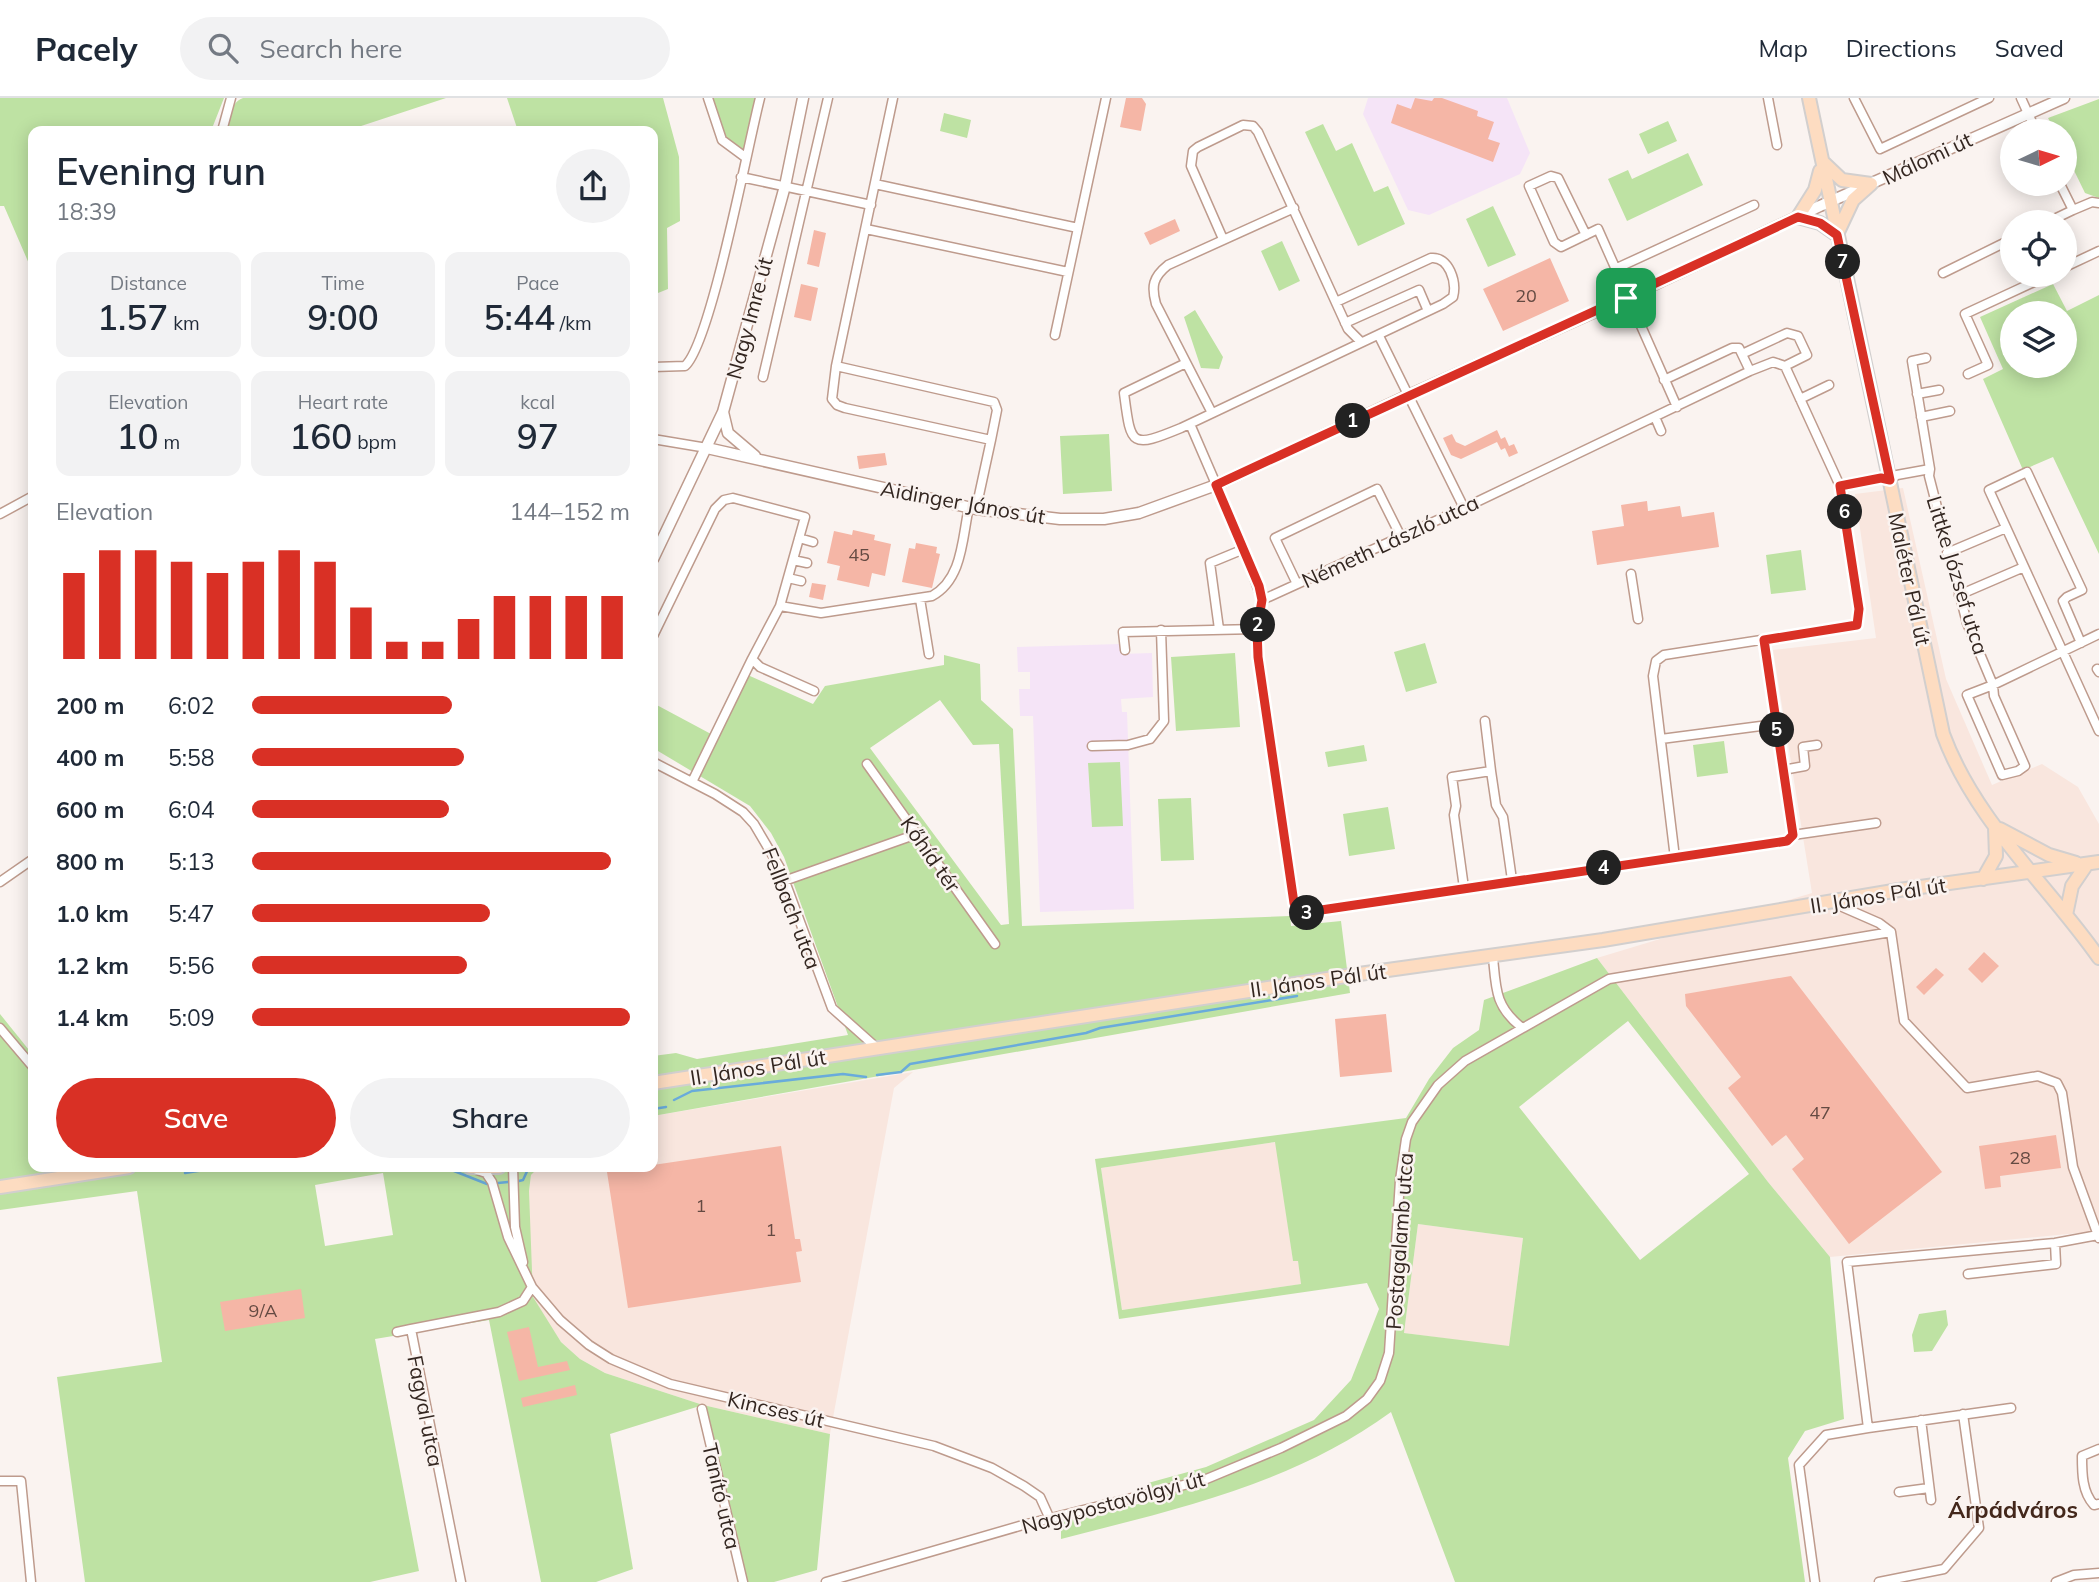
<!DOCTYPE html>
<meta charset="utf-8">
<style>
:root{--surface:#fff;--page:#f2f2f3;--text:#1f2937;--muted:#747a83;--line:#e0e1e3;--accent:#d93025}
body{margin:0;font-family:Mulish,sans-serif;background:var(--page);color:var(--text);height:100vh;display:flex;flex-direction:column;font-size:26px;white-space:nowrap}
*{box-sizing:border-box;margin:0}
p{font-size:23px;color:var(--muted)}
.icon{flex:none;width:38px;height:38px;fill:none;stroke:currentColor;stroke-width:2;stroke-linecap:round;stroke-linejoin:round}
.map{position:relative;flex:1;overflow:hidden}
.drawer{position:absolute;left:28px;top:28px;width:630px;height:1046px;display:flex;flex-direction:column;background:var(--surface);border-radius:14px;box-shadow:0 4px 18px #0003}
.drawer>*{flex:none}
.needle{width:46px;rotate:85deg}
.controls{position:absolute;left:2000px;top:21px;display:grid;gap:14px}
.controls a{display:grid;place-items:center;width:77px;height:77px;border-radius:50%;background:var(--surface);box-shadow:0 4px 18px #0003;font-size:35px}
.pin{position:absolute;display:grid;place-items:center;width:60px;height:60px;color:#fff;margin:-30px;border-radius:14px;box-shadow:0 4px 10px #0006}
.km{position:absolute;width:35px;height:35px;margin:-18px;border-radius:50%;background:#222;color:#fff;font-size:19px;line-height:35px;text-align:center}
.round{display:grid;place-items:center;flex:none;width:74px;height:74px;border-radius:37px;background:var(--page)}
.summary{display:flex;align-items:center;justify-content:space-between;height:119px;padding:0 28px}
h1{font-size:38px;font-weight:600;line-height:52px}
.metrics{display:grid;grid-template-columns:repeat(3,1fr);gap:10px;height:119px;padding:7px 28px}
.metrics div{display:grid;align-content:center;border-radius:14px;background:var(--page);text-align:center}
.metrics b{font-size:35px;font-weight:600}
.metrics small{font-size:19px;font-weight:400}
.metrics p{font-size:19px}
.chart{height:196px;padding:14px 28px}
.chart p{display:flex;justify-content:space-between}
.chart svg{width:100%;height:126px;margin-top:7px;stroke:var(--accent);stroke-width:6}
.primary-button{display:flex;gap:14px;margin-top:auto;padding:14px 28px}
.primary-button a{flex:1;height:80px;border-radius:42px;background:var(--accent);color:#fff;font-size:28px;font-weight:600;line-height:80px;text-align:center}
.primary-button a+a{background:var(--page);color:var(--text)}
ul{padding:0 28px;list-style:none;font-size:23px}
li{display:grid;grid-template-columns:112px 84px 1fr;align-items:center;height:52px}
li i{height:18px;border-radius:9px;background:var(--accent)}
header{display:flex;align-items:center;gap:42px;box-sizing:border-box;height:98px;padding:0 35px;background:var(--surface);border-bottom:2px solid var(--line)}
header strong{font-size:33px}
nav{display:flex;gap:38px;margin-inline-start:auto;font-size:24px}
.search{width:490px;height:63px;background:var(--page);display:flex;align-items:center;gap:18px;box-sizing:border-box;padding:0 24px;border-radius:38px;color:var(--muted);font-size:26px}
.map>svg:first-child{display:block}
.built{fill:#f9e6de}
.education{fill:#f5e4f7}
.green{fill:#bee2a3;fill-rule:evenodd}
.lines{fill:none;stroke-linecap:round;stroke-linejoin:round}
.stream{stroke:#69abdb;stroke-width:2.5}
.building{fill:#f5b6a6}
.minor-casing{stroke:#be9b8d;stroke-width:11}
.tertiary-casing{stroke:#be9b8d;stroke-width:13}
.primary-casing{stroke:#d2cfce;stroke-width:16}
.minor{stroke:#fff;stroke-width:8}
.tertiary{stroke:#fff;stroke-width:10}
.primary{stroke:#fddcc1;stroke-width:12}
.route-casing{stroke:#fff;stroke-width:14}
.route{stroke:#d93025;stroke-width:9}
.labels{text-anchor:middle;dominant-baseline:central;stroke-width:5;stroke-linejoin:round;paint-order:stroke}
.number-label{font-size:18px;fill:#644a42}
.street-label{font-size:21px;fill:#332620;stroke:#faf3f0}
.neighbourhood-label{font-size:23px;font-weight:bold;fill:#43271b;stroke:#faf3f0}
</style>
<header>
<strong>Pacely</strong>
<div class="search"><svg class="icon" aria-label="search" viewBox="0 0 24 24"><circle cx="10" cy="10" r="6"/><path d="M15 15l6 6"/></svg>Search here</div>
<nav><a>Map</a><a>Directions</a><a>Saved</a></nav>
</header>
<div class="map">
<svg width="2099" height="1484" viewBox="0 0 2099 1484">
<rect width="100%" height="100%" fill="#faf3f0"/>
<path class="built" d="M1903,390L1946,581L1992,687L2042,666L2078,689L2099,726V1133L1830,1159L1768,1084L1597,860L1812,795L1773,552L1876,540L1855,396Z
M913,974L894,990L830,1336L703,1307L605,1275L580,1261L561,1244L538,1210L533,1199L530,1174L529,1093L531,1077L539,1069H653V1018Z
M1276,1044L1293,1163H1298L1302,1186L1122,1212L1101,1070Z
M1418,1126L1523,1140L1509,1249L1404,1235Z"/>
<path class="education" d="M1368,0H1507L1530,55L1520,76L1429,117L1408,112L1363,16Z
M1120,546L1121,556L1152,555L1153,599L1121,601L1122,614H1127L1134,811L1040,814L1033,618H1020L1019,591H1030V574H1018L1017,549Z"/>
<path class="green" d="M0,0H224L211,33H33V175L4,108H0Z
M243,0H446L346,33H226C229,21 230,5 243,0Z
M507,0H663L679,59L680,123L667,130L668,191L653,197V33H518Z
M710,0H759L744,58L722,41Z
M2099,1V100L2085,95L2065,54V33H2055L2048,20Z
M944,15L971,22L967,40L940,33Z
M1668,23L1677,43L1648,56L1639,36Z
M1323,26L1336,53L1352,45L1374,94L1388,88L1405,126L1358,148L1305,34Z
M1688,55L1703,87L1627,123L1608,81L1628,72L1632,81Z
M1493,108L1516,157L1488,169L1466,121Z
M1282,143L1300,183L1279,193L1261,153Z
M2053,186L2067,213L2099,197V456L2053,359L2023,372L1983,281L2003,271L1980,219ZM2012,215H2065V268H2012Z
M1195,212L1223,259L1219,271L1201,270L1184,219Z
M1109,336L1112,393L1063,396L1060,338Z
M1801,452L1806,492L1771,496L1766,457Z
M1425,545L1437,585L1406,594L1394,554Z
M1235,555L1240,629L1176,633L1171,559Z
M944,557L980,566L981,602L1013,631L1022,828L1290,818L1291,828L1341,823L1350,895L653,1018V958L676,955L697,961L848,937L784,759L771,735L750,708L653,650V605L711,636L741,574L813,606L825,588L944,567ZM940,602L973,647L999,646L1009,826L1001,827L870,650Z
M1724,643L1728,675L1697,679L1693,647Z
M1364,647L1367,663L1328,669L1325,654Z
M1120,664L1123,728L1092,729L1088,665Z
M1191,700L1194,762L1161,763L1158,701Z
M1388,709L1395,751L1349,758L1343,716Z
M1597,860L1768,1084L1830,1159L1844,1321L1805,1333L1788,1360L1805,1484H1455L1391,1314C1293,1386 1176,1411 1061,1441V1424L1147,1404L1148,1385L1206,1369L1314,1322L1351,1282L1379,1211L1367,1185L1119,1221L1095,1061L1406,1020L1429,981L1453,950L1479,932L1484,902ZM1628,923L1749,1076L1640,1162L1519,1009ZM1275,1044L1293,1163H1298L1301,1186L1122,1212L1101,1070ZM1418,1126L1523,1140L1509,1248L1404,1235Z
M0,916L33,957V1069H539L531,1077L529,1093L533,1199L561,1244L580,1261L605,1275L703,1307L830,1336L817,1472L774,1484H745L703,1307L610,1336L633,1471L596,1484H541L489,1222L375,1241L419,1473L370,1484H85L57,1279L162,1264L137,1093L0,1112ZM383,1075L393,1137L325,1148L315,1087Z
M1946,1212L1948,1227L1932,1253L1914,1254L1912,1237L1919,1216Z"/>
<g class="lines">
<path class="stream" d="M877,977L901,974L910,966L1086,935L1100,930L1297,898
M674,1002L692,993L843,976L866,979
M653,1011L666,1009
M444,1069L487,1086
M185,1075L223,1069
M519,1083L523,1082L529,1069
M498,1085L508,1084"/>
</g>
<path class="building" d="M1126,0H1142L1146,6L1141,33L1120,29Z
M1415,0L1432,3L1434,0H1442L1478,13L1477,18L1494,24L1488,41L1500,45L1493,64L1391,25L1397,6L1411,11Z
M1175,121L1180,133L1150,147L1144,135Z
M814,132L826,135L819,169L807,166Z
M1550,160L1569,203L1503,233L1483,191Z
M801,186L818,190L811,223L794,219Z
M1497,332L1501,341L1505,339L1509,348L1514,346L1518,355L1509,359L1505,350L1501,352L1497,344L1461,361L1451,357L1443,340L1452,336L1456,344L1465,348Z
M885,355L887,367L859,371L857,358Z
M1647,403L1648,413L1680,408L1682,419L1714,414L1719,449L1597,467L1592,433L1624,428L1621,407Z
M853,432L875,437L874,442L891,446L885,478L872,475L869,489L837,482L840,468L827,465L834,433L852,437Z
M916,445L937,449L936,455L940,456L932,490L902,484L909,450L915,451Z
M812,485L826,487L823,502L809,499Z
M1984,854L1999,868L1982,885L1968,871Z
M1936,870L1944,877L1924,897L1916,889Z
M1791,878L1942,1074L1849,1146L1792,1071L1804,1061L1786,1037L1772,1048L1728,990L1741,979L1686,908L1685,896Z
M1386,916L1392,974L1340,979L1335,921Z
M2056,1037L2061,1070L2000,1078L2001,1089L1985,1091L1979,1048Z
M781,1048L795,1141H800L802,1153L796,1154L801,1184L628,1210L607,1074L653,1069V1067Z
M301,1191L305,1220L225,1233L220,1204Z
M529,1229L538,1269L567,1263L570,1272L519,1283L507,1234Z
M575,1287L577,1297L523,1309L521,1300Z"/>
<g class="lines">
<defs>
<path id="minor" d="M708,0L722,42L745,59
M893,0L836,268L832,301L837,307L845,310L991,342L976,411
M1768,0L1777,47
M1854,0L1880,51L1989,0
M2021,0L2036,33
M222,33L231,0
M741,79L871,107
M875,86L1078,130
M2073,112L2092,104L2099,105
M2048,124L2073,112L2060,86
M866,131L1068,174
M1586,137L1558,80L1551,78L1529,88L1554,144L1561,149L1598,131L1677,309
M1223,141L1191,68L1193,53L1198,49L1243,27L1253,28L1258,34L1348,231L1360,243
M2065,169L2099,153
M1617,170L1754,107
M1943,175L2012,141
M1345,225L1419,192L1428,213
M1055,237L1106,0
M1379,238L1464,410
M1742,256L1787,235L1798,238L1807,257L1785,268
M1926,260L1912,263L1930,371L1929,378L1967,525L1993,587L2099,536
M1186,265L1124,295C1131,348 1130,351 1181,330L1443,206L1453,199C1457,184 1449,158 1431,160L1336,204
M836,268L994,304L997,312L991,342
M653,269L685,268C711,245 748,46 760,0
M1968,276L1988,267L1965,216L2049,177
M763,279L828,0
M1664,282L1732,250H1739L1750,273
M1917,296L1939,292
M1800,301L1829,287
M1212,315L1156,206C1151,188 1153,179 1168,167L1294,110
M1655,319L1661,333
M1921,319L1950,313
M1190,326L1244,451L1262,502
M653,341L707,350
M1840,388L1881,380L1890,382L1897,377L1930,371
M0,416L33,398
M799,440L813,444
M1947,455L2006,430
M793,462L807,465
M1631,476L1638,521
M788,480L801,483
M1297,486L1275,440L1377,391L1400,437
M1959,497L2024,469
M920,501L929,556
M780,508L821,515L932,498C963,481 962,440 969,409
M1219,531L1210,465L1244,451
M653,538L715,411L724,402L733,400L805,419L780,508L752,561L760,569L814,593
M2081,545L2063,503L2067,499L2082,492L2027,374L1989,392L2099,633
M1125,552L1123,534L1257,531
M2097,571L2099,574
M1993,587L1994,598L2025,668L2018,673L2002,677L1967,597Z
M1485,623L1491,673
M1661,641L1776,626
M1092,648L1128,647L1150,641L1164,623L1161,532
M653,664L715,696L743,714L754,726L780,770L832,910L877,950
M867,666L995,846
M1783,672L1805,668L1803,649L1817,647
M692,684L752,561
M1793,737L1876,725
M1675,760L1653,578L1656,563L1664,557L1857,527L1859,511L1840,388L1785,268L1773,264L1750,273L1464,410L1262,502L1257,531L1258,559L1294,805L1301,815L1787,743L1793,737L1764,542
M784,783L917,736
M0,784L33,761
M1464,790L1454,717L1456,708L1452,679L1491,673L1496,707L1503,719L1512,782
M1831,804L1879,825L1891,834L1904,923L1967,990L2038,978L2057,985L2062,995L2073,1069L2099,1140
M1493,859C1496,891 1495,908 1521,929
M0,930L33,969
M513,1069L515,1129L523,1164
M477,1072L486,1075L492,1084L508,1139L532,1189L560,1222L589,1247L611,1261L670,1286L934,1348L992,1370L1024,1388L1040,1399L1050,1421
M1968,1176L2056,1166L2055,1145
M397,1234L411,1231
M2011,1310L1868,1330L1847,1164L2055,1145L2098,1137
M702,1311L743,1484
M1921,1322L1931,1402
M2099,1351L2082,1358C2082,1375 2082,1394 2094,1407L2099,1406
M0,1383H21L31,1484
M1899,1394L1929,1390
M461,1484L411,1231L499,1214L523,1203L532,1189
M826,1484L1023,1427L1204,1382L1281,1350L1346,1318L1367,1301L1380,1283L1389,1255L1400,1082L1406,1041L1412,1024L1438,987L1465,963L1609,881L1891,834
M1815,1484L1799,1367L1826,1337L1868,1330
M1879,1484L1944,1471L1979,1430L1963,1316
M2056,1484L2074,1477L2099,1475"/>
<path id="tertiary" d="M723,314L728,335L755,358
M707,350L976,411L1060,421H1104L1139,415L1216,387L1407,298L1626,200L1820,108L2064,0
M653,461L723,314L785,88L803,0"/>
<path id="primary" d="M1809,0L1943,636C1975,723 2047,786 2099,860
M1823,64L1842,82L1871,86
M1798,119L1815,92L1820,73
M1798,119L1820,125L1837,137
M1837,136L1853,102L1871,86
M2000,731L2049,757L2076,765
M1983,781L1996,758L1995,729
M2066,817L2072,788L2087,766
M653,985L1359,876L1603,842L1899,792L2099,764
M470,1069H499
M0,1089L129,1069"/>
</defs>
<use href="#minor" class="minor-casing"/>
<use href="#tertiary" class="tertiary-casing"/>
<use href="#primary" class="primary-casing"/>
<use href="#minor" class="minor"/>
<use href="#tertiary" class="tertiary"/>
<use href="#primary" class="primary"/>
</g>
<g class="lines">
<defs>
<path id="route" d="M1798,119L1820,125L1837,137L1890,382L1881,380L1840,388L1859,511L1857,527L1764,542L1793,737L1787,743L1301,815L1294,805L1258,559L1257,531L1262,502L1259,488L1216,387C1410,296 1605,210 1798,119Z"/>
</defs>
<use href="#route" class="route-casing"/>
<use href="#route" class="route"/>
</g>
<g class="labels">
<g class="number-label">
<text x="1526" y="197">20</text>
<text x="859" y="456">45</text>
<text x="1820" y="1014">47</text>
<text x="2020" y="1059">28</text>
<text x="701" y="1107">1</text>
<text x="771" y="1131">1</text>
<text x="263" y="1212">9/A</text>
</g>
<g class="street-label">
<text transform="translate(1927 60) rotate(-25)">Málomi út</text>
<text transform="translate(749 220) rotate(-75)">Nagy Imre út</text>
<text transform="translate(963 404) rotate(10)">Aidinger János út</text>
<text transform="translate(1390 443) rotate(-25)">Németh László utca</text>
<text transform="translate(1958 477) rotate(73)">Littke József utca</text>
<text transform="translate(1910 481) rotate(78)">Maléter Pál út</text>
<text transform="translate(931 756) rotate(55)">Kőhíd tér</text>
<text transform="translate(1878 797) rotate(-9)">II. János Pál út</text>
<text transform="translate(792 810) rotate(69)">Fellbach utca</text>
<text transform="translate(1318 882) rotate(-8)">II. János Pál út</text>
<text transform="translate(758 969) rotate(-9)">II. János Pál út</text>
<text transform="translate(1399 1143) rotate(-86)">Postagalamb utca</text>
<text transform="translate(776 1311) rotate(13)">Kincses út</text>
<text transform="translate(426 1313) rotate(79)">Fagyal utca</text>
<text transform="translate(722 1398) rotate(77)">Tanító utca</text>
<text transform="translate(1113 1404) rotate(-15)">Nagypostavölgyi út</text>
</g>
<g class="neighbourhood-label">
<text x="2013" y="1411">Árpádváros</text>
</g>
</g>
</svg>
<div class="controls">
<a><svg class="needle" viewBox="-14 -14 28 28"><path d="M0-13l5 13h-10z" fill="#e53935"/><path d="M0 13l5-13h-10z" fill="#747a83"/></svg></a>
<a><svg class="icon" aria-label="locate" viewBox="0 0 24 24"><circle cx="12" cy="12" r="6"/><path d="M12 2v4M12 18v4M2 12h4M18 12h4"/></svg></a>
<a><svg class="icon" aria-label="layers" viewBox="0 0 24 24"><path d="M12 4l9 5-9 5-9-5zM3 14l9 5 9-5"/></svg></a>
</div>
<div class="pin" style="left:1626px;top:200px;background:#1e9e55"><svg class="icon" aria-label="arrive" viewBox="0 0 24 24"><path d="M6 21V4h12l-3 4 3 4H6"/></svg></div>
<b class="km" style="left:1353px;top:323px">1</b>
<b class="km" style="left:1258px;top:527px">2</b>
<b class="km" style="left:1307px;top:815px">3</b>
<b class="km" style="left:1604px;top:770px">4</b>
<b class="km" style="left:1777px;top:632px">5</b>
<b class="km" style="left:1845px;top:414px">6</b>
<b class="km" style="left:1843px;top:164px">7</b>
<section class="drawer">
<div class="summary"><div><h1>Evening run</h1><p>18:39</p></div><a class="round"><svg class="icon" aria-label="share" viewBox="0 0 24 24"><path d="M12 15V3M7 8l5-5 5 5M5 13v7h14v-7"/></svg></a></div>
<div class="metrics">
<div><p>Distance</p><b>1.57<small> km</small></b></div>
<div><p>Time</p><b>9:00</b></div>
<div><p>Pace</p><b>5:44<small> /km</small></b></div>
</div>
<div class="metrics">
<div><p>Elevation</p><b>10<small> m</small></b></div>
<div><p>Heart rate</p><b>160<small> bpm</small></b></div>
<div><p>kcal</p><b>97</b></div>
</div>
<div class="chart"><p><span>Elevation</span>144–152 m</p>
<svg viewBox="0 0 160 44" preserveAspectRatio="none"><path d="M5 44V14M15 44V6M25 44V6M35 44V10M45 44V14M55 44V10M65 44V6M75 44V10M85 44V26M95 44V38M105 44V38M115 44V30M125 44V22M135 44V22M145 44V22M155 44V22"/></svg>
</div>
<ul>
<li><b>200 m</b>6:02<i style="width:53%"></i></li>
<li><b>400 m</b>5:58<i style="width:56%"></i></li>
<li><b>600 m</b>6:04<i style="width:52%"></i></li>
<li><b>800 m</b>5:13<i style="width:95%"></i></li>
<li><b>1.0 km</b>5:47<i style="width:63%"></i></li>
<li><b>1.2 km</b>5:56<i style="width:57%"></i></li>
<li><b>1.4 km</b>5:09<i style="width:100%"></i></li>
</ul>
<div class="primary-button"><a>Save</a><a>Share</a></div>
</section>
</div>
